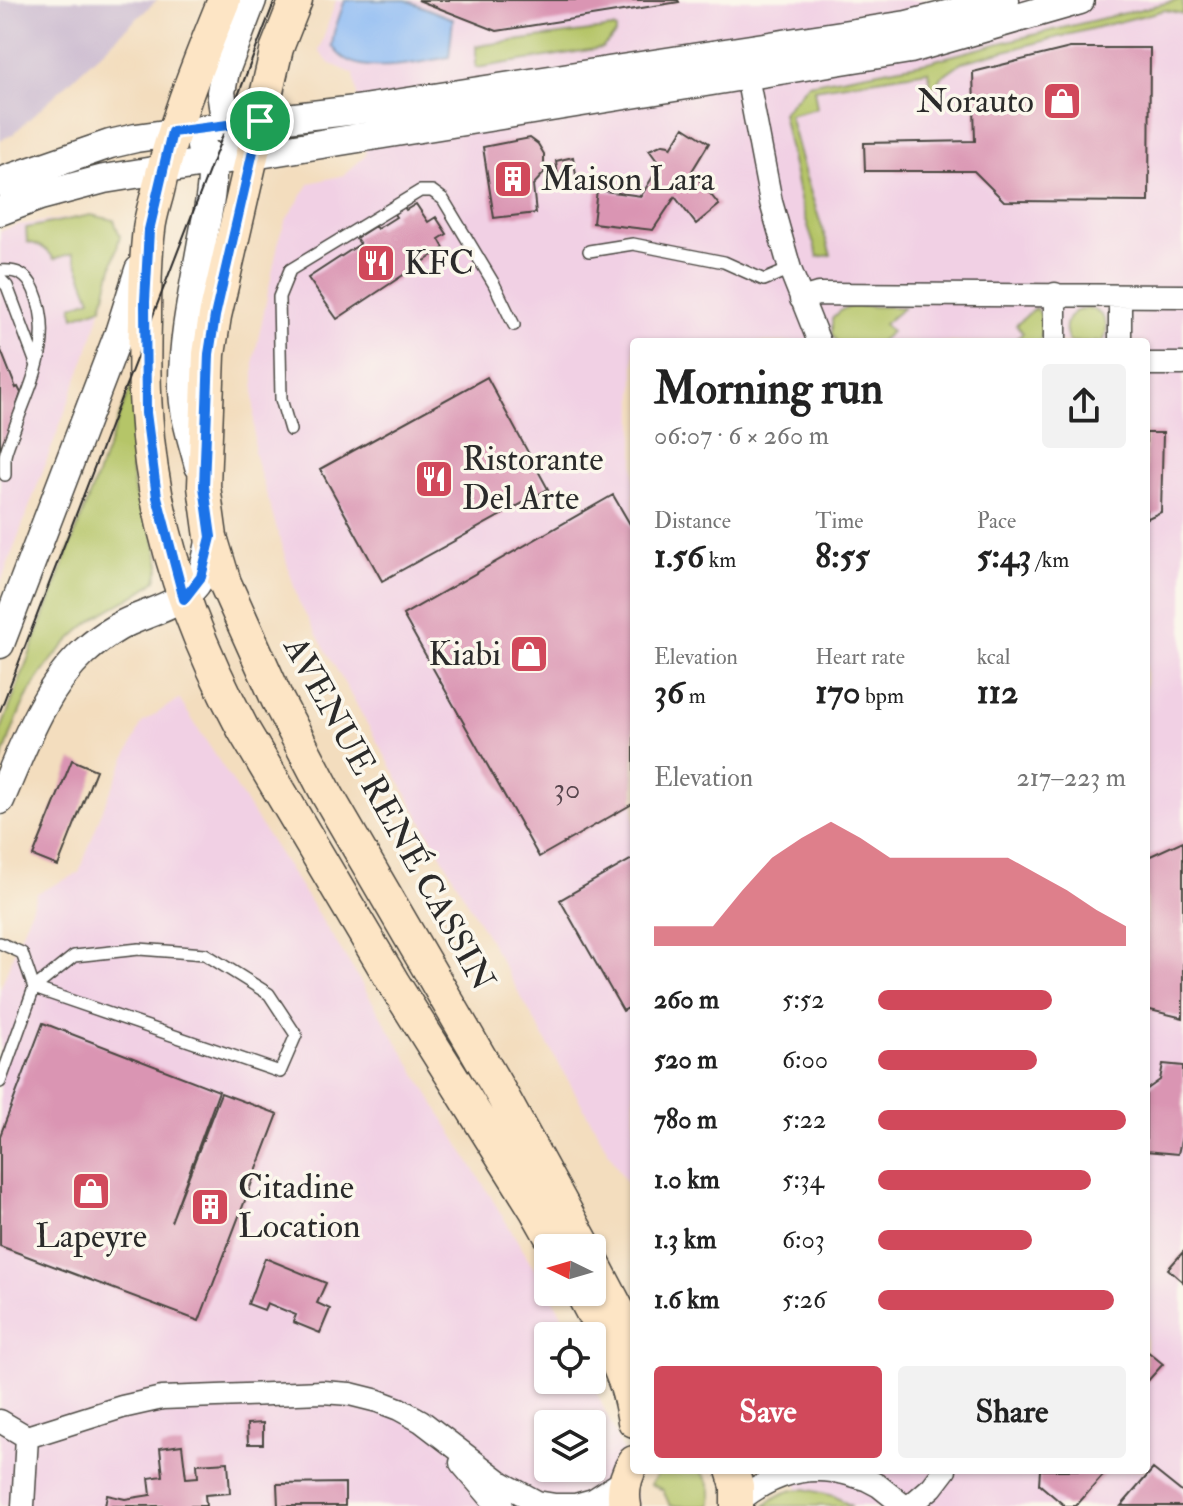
<!DOCTYPE html>
<meta charset="utf-8">
<style>
:root{--surface:#fff;--page:#f2f2f2;--text:#222;--muted:#767676;--accent:#d1495b}
body{margin:0;font-family:"IM FELL Double Pica",serif;background:var(--page);color:var(--text);height:100vh;display:flex;flex-direction:column;font-size:30px;white-space:nowrap}
*{box-sizing:border-box;margin:0}
p{font-size:26px;color:var(--muted)}
.icon{flex:none;width:44px;height:44px;fill:none;stroke:currentColor;stroke-width:2;stroke-linecap:round;stroke-linejoin:round}
.map{position:relative;flex:1;overflow:hidden}
.details{position:absolute;left:630px;top:338px;width:520px;height:1136px;display:flex;flex-direction:column;background:var(--surface);border-radius:8px;box-shadow:0 2px 6px #0004}
.details>*{flex:none}
.needle{width:52px;rotate:275deg}
.tools{position:absolute;left:534px;top:1234px;display:grid;gap:16px}
.tools a{display:grid;place-items:center;width:72px;height:72px;border-radius:8px;background:var(--surface);box-shadow:0 2px 6px #0004;font-size:40px}
.pin{position:absolute;display:grid;place-items:center;width:68px;height:68px;color:#fff;margin:-34px;border:4px solid #fff;border-radius:50%;box-shadow:0 2px 8px #0007}
.round{display:grid;place-items:center;flex:none;width:84px;height:84px;border-radius:8px;background:var(--page)}
.headline{display:flex;align-items:center;justify-content:space-between;height:136px;padding:0 24px}
h1{font-size:44px;font-weight:700;line-height:60px}
.metrics{display:grid;grid-template-columns:repeat(3,1fr);gap:12px;height:136px;padding:8px 24px}
.metrics div{display:grid;align-content:center}
.metrics b{font-size:34px;font-weight:700}
.metrics small{font-size:22px;font-weight:400}
.metrics p{font-size:22px}
.chart{height:224px;padding:16px 24px}
.chart p{display:flex;justify-content:space-between}
.chart svg{width:100%;height:144px;margin-top:8px;fill:var(--accent);opacity:.7}
.cta{display:flex;gap:16px;margin-top:auto;padding:16px 24px}
.cta a{flex:1;height:92px;border-radius:8px;background:var(--accent);color:#fff;font-size:32px;font-weight:700;line-height:92px;text-align:center}
.cta a+a{background:var(--page);color:var(--text)}
ul{padding:0 24px;list-style:none;font-size:26px}
li{display:grid;grid-template-columns:128px 96px 1fr;align-items:center;height:60px}
li i{height:20px;border-radius:10px;background:var(--accent)}
.map>svg:first-child{display:block}
.built{fill:#f1d0e4;fill-rule:evenodd}
.industrial{fill:#cebed1}
.green{fill:#b5c568;stroke:#70784a;stroke-width:2}
.water{fill:#88b8f4;stroke:#5a7290;stroke-width:2}
.building{fill:#da95b3}
.lines{fill:none;stroke-linecap:round;stroke-linejoin:round}
.service-casing{stroke:#494641;stroke-width:14}
.minor-casing{stroke:#494641;stroke-width:25}
.tertiary-casing{stroke:#494641;stroke-width:31}
.secondary-casing{stroke:#494641;stroke-width:35}
.service{stroke:#fff;stroke-width:11}
.minor{stroke:#fff;stroke-width:22}
.tertiary{stroke:#fff;stroke-width:28}
.secondary{stroke:#fde5c5;stroke-width:32}
.tram{stroke:#2b2b2b;stroke-width:2}
.route-casing{stroke:#fff;stroke-width:16}
.route{stroke:#1a73e8;stroke-width:10}
.labels{text-anchor:middle;dominant-baseline:central;stroke-width:7;stroke-linejoin:round;paint-order:stroke}
.number-label{font-size:30px;fill:#57464d}
.poi-label{font-size:34px;fill:#2b2b2b;stroke:#fbf7ec;text-anchor:start}
.street-label{font-size:34px;fill:#2b2b2b;stroke:#fbf7ec}
</style>
<div class="map">
<svg width="1183" height="1506" viewBox="0 0 1183 1506">
<rect width="100%" height="100%" fill="#fbf7ec"/>
<filter id="ink" filterUnits="userSpaceOnUse"><feTurbulence type="fractalNoise" baseFrequency=".0125" numOctaves="2"/><feDisplacementMap in="SourceGraphic" scale="16" xChannelSelector="R" yChannelSelector="G"/><feConvolveMatrix kernelMatrix="1 2 1 2 8 2 1 2 1" color-interpolation-filters="sRGB"/></filter>
<filter id="wash" filterUnits="userSpaceOnUse"><feTurbulence type="fractalNoise" baseFrequency=".006" numOctaves="4" result="noise"/><feDisplacementMap in="SourceGraphic" scale="32" xChannelSelector="R" yChannelSelector="G"/><feGaussianBlur stdDeviation="1.8" result="paint"/><feColorMatrix in="noise" values="0 0 0 0 0 0 0 0 0 0 0 0 0 0 0 0 0 1.4 0 .05"/><feComposite in="paint" operator="in"/></filter>
<g filter="url(#wash)">
<rect width="100%" height="100%" fill="#f3ddbe"/>
<path class="built" d="M336,0H1183V1506H804L792,1470H1146V342H634V1197L299,603L254,453V359L280,235L286,220L310,183L344,175L366,155L354,74L329,63L319,51Z
M91,215L114,220L120,236L102,307L90,345L0,585V231L17,225Z
M179,699L343,953L560,1311L571,1336H548V1380H591L623,1451L638,1506H0V989L37,893L79,873L104,806L142,723ZM548,1424H592V1468H548Z"/>
<path class="industrial" d="M0,0H157L12,135L0,140Z"/>
<path class="green" d="M1179,0H1183V14L1165,10L962,62L941,77L932,90L928,71L814,89L817,108L789,115L805,175L831,255L818,257L801,204L782,113L808,84L928,62L1008,41Z
M613,28L616,29V34L602,48L476,68V46Z
M91,215L114,220L120,236L102,307L74,317L72,306L91,299L73,253L54,259C48,249 38,244 27,242L26,228Z
M851,306L904,307L884,324L891,332L879,342H837L832,334V319L841,310Z
M1035,308C1046,314 1041,331 1041,342H1013L1023,333L1016,325Z
M1087,308C1105,312 1111,326 1103,342H1069C1061,325 1068,310 1087,308Z
M132,383L139,459L131,468L135,495L146,503L160,565L156,580C138,597 113,605 93,620C66,640 45,666 28,695C16,716 9,742 0,765V733Z
M661,1470H699C710,1480 714,1492 710,1506H670L663,1490L650,1484Z
M805,1489L834,1496L851,1506H765C776,1495 789,1489 805,1489Z"/>
<path class="water" d="M345,0H406L453,19L449,57C421,62 364,76 341,56C337,53 335,49 332,46L334,32Z"/>
<g id="blocks">
<path class="building" d="M418,0H678L679,2L497,31Z
M1070,48H1150L1149,202L1004,201L974,171H865L864,143L975,141L973,72Z
M684,127L709,143L692,171L719,205L696,224L675,197L653,230L593,223L597,190L641,196L660,165L649,150L663,144L669,145L671,148Z
M530,138L538,144L544,154V173L533,185L536,213L494,218L483,147Z
M573,157L577,181L559,184L556,161Z
M416,204L428,222L436,217L447,234L439,239L444,248L337,319L308,278L360,244L356,238L375,226L377,229L396,217L394,214L404,207L406,210Z
M0,348L16,388L18,387L21,393L2,449L0,448Z
M487,377L548,489L382,581L320,469Z
M1146,433H1163L1161,512L1146,519Z
M613,495L634,531V803L539,857L403,615Z
M72,760L96,770L58,866L33,856Z
M1183,841V1018L1146,1009V858Z
M634,858V1005L623,1011L560,900Z
M43,1023L219,1091L171,1222L221,1093L278,1114L199,1321L0,1246V1136Z
M1163,1064L1183,1066V1132L1178,1154L1146,1151V1090L1160,1080Z
M1183,1252V1282L1168,1269Z
M265,1258L326,1283L317,1303L330,1309L320,1333L293,1322L296,1315L267,1303L264,1310L248,1304Z
M1146,1350L1163,1364L1146,1383Z
M263,1423V1444H248L247,1424Z
M182,1445L186,1478L198,1477L197,1464L228,1462L230,1493L205,1495L206,1506H105L107,1495L125,1499L151,1495L149,1478L163,1476L160,1448Z
M1153,1469L1183,1493V1506H1121Z
M1040,1470H1108L1076,1506H1065L1039,1484Z
M345,1483V1506H278L277,1484Z"/>
</g>
</g>
<g filter="url(#ink)">
<use href="#blocks" fill-opacity="0" stroke="#494641" stroke-width="2"/>
<g class="lines">
<defs>
<path id="service" d="M589,251L633,244L724,262L764,280L790,269
M0,271C17,270 27,274 34,290C55,340 32,380 15,427C12,436 7,446 5,456C5,462 5,469 5,475
M0,279L7,286L37,366
M290,430L281,399L279,297L290,270L420,191H432L443,199L494,284L514,325
M0,943L22,953L34,988
M0,1082L34,988L74,956L139,949L205,954L269,994L296,1035L280,1072L34,988"/>
<path id="minor" d="M747,76L771,202L790,269L819,342
M801,299L818,294L1183,296
M1055,342V294
M1120,342V296
M1146,364H1183
M0,1421L27,1437L23,1506
M27,1437L122,1407L162,1398L322,1392L350,1394L378,1401L399,1409L421,1421L502,1483L537,1502L555,1505H575L593,1500L626,1479
M461,1463L490,1497L502,1506
M854,1473L879,1486L904,1506
M737,1503C765,1479 796,1466 833,1471C844,1472 855,1476 865,1479
M910,1506L932,1487L945,1470"/>
<path id="tertiary" d="M235,143L226,126L221,92L225,71L252,0
M0,182L110,144L136,138L260,121L356,110L907,25L1005,0
M0,211L40,196L104,179L910,49L1080,0
M199,466C192,439 182,411 183,382C183,335 194,288 202,242C206,220 215,183 211,162C210,156 206,151 201,147
M0,644L119,333L139,270
M0,800C22,750 42,691 84,652C94,643 106,634 118,627C145,611 184,608 200,578C206,567 208,550 211,537"/>
<path id="secondary" d="M224,0C198,64 172,127 157,195C154,206 150,218 149,230C145,260 145,291 145,321C144,352 144,382 146,412C152,524 191,632 243,729L393,982L535,1209L557,1248
M296,0L277,48L215,316L209,354L204,486L211,537L225,583L277,699L328,796L502,1095L586,1248
M592,1260L634,1340
M581,1292C596,1320 612,1348 623,1378C629,1392 631,1406 634,1421
M732,1470L737,1486V1506
M625,1506C622,1490 625,1476 634,1462"/>
</defs>
<use href="#service" class="service-casing"/>
<use href="#minor" class="minor-casing"/>
<use href="#tertiary" class="tertiary-casing"/>
<use href="#secondary" class="secondary-casing"/>
<use href="#service" class="service"/>
<use href="#minor" class="minor"/>
<use href="#tertiary" class="tertiary"/>
<use href="#secondary" class="secondary"/>
<path class="tram" d="M0,711L275,0"/>
</g>
</g>
<g class="lines" filter="url(#ink)">
<defs>
<path id="route" d="M260,121L215,316L209,354L204,486L211,537L201,577L184,599L157,497L146,413L145,302L149,230L172,132Z"/>
</defs>
<use href="#route" class="route-casing"/>
<use href="#route" class="route"/>
</g>
<defs>
<symbol id="shop-square" viewBox="-11 -11 22 22"><rect x="-9" y="-9" width="18" height="18" rx="4" fill="#d1495b" stroke="#fbf7ec"/><path d="M-5-2.5h2.3a2.7 3.5 0 0 1 5.4 0H5L5.5 6h-11ZM-1.5-2.5h3a1.5 2.3 0 0 0-3 0Z" fill="#fff"/></symbol>
<symbol id="building-square" viewBox="-11 -11 22 22"><rect x="-9" y="-9" width="18" height="18" rx="4" fill="#d1495b" stroke="#fbf7ec"/><path d="M-4-6H4V6H1V3H-1V6H-4ZM-2.5-4.3h1.7v1.8h-1.7ZM.8-4.3h1.7v1.8H.8ZM-2.5-1h1.7V.8h-1.7ZM.8-1h1.7V.8H.8Z" fill="#fff"/></symbol>
<symbol id="restaurant-square" viewBox="-11 -11 22 22"><rect x="-9" y="-9" width="18" height="18" rx="4" fill="#d1495b" stroke="#fbf7ec"/><path d="M-5-6h1v4h1v-4h1v4h1v-4h1v5L-1.5 .5V6h-2V.5L-5-1ZM5-6V6H3V1.5H1.5Q1.5-4 5-6Z" fill="#fff"/></symbol>
</defs>
<g fill-rule="evenodd">
<use href="#shop-square" x="1040" y="79" width="44" height="44"/>
<use href="#building-square" x="491" y="157" width="44" height="44"/>
<use href="#restaurant-square" x="354" y="241" width="44" height="44"/>
<use href="#restaurant-square" x="412" y="457" width="44" height="44"/>
<use href="#shop-square" x="507" y="632" width="44" height="44"/>
<use href="#shop-square" x="69" y="1169" width="44" height="44"/>
<use href="#building-square" x="188" y="1185" width="44" height="44"/>
</g>
<g class="labels">
<g class="number-label">
<text x="567" y="788">30</text>
</g>
<g class="poi-label">
<text x="1034" y="101" text-anchor="end">Norauto</text>
<text x="541" y="179">Maison Lara</text>
<text x="404" y="263">KFC</text>
<text x="462" y="459">Ristorante<tspan x="462" dy="39">Del Arte</tspan></text>
<text x="501" y="654" text-anchor="end">Kiabi</text>
<text x="238" y="1187">Citadine<tspan x="238" dy="39">Location</tspan></text>
<text x="91" y="1236" text-anchor="middle">Lapeyre</text>
</g>
<g class="street-label">
<text transform="translate(389 814) rotate(61)">AVENUE RENÉ CASSIN</text>
</g>
</g>
</svg>
<div class="tools">
<a><svg class="needle" viewBox="-14 -14 28 28"><path d="M0-13l5 13h-10z" fill="#e53935"/><path d="M0 13l5-13h-10z" fill="#767676"/></svg></a>
<a><svg class="icon" aria-label="locate" viewBox="0 0 24 24"><circle cx="12" cy="12" r="6"/><path d="M12 2v4M12 18v4M2 12h4M18 12h4"/></svg></a>
<a><svg class="icon" aria-label="layers" viewBox="0 0 24 24"><path d="M12 4l9 5-9 5-9-5zM3 14l9 5 9-5"/></svg></a>
</div>
<div class="pin" style="left:260px;top:121px;background:#1e9e55"><svg class="icon" aria-label="arrive" viewBox="0 0 24 24"><path d="M6 21V4h12l-3 4 3 4H6"/></svg></div>
<section class="details">
<div class="headline"><div><h1>Morning run</h1><p>06:07 · 6 × 260 m</p></div><a class="round"><svg class="icon" aria-label="share" viewBox="0 0 24 24"><path d="M12 15V3M7 8l5-5 5 5M5 13v7h14v-7"/></svg></a></div>
<div class="metrics">
<div><p>Distance</p><b>1.56<small> km</small></b></div>
<div><p>Time</p><b>8:55</b></div>
<div><p>Pace</p><b>5:43<small> /km</small></b></div>
</div>
<div class="metrics">
<div><p>Elevation</p><b>36<small> m</small></b></div>
<div><p>Heart rate</p><b>170<small> bpm</small></b></div>
<div><p>kcal</p><b>112</b></div>
</div>
<div class="chart"><p><span>Elevation</span>217–223 m</p>
<svg viewBox="0 0 160 44" preserveAspectRatio="none"><path d="M0 44V38L10 38L20 38L30 27L40 17L50 11L60 6L70 11L80 17L90 17L100 17L110 17L120 17L130 22L140 27L150 33L160 38V44z"/></svg>
</div>
<ul>
<li><b>260 m</b>5:52<i style="width:70%"></i></li>
<li><b>520 m</b>6:00<i style="width:64%"></i></li>
<li><b>780 m</b>5:22<i style="width:100%"></i></li>
<li><b>1.0 km</b>5:34<i style="width:86%"></i></li>
<li><b>1.3 km</b>6:03<i style="width:62%"></i></li>
<li><b>1.6 km</b>5:26<i style="width:95%"></i></li>
</ul>
<div class="cta"><a>Save</a><a>Share</a></div>
</section>
</div>
